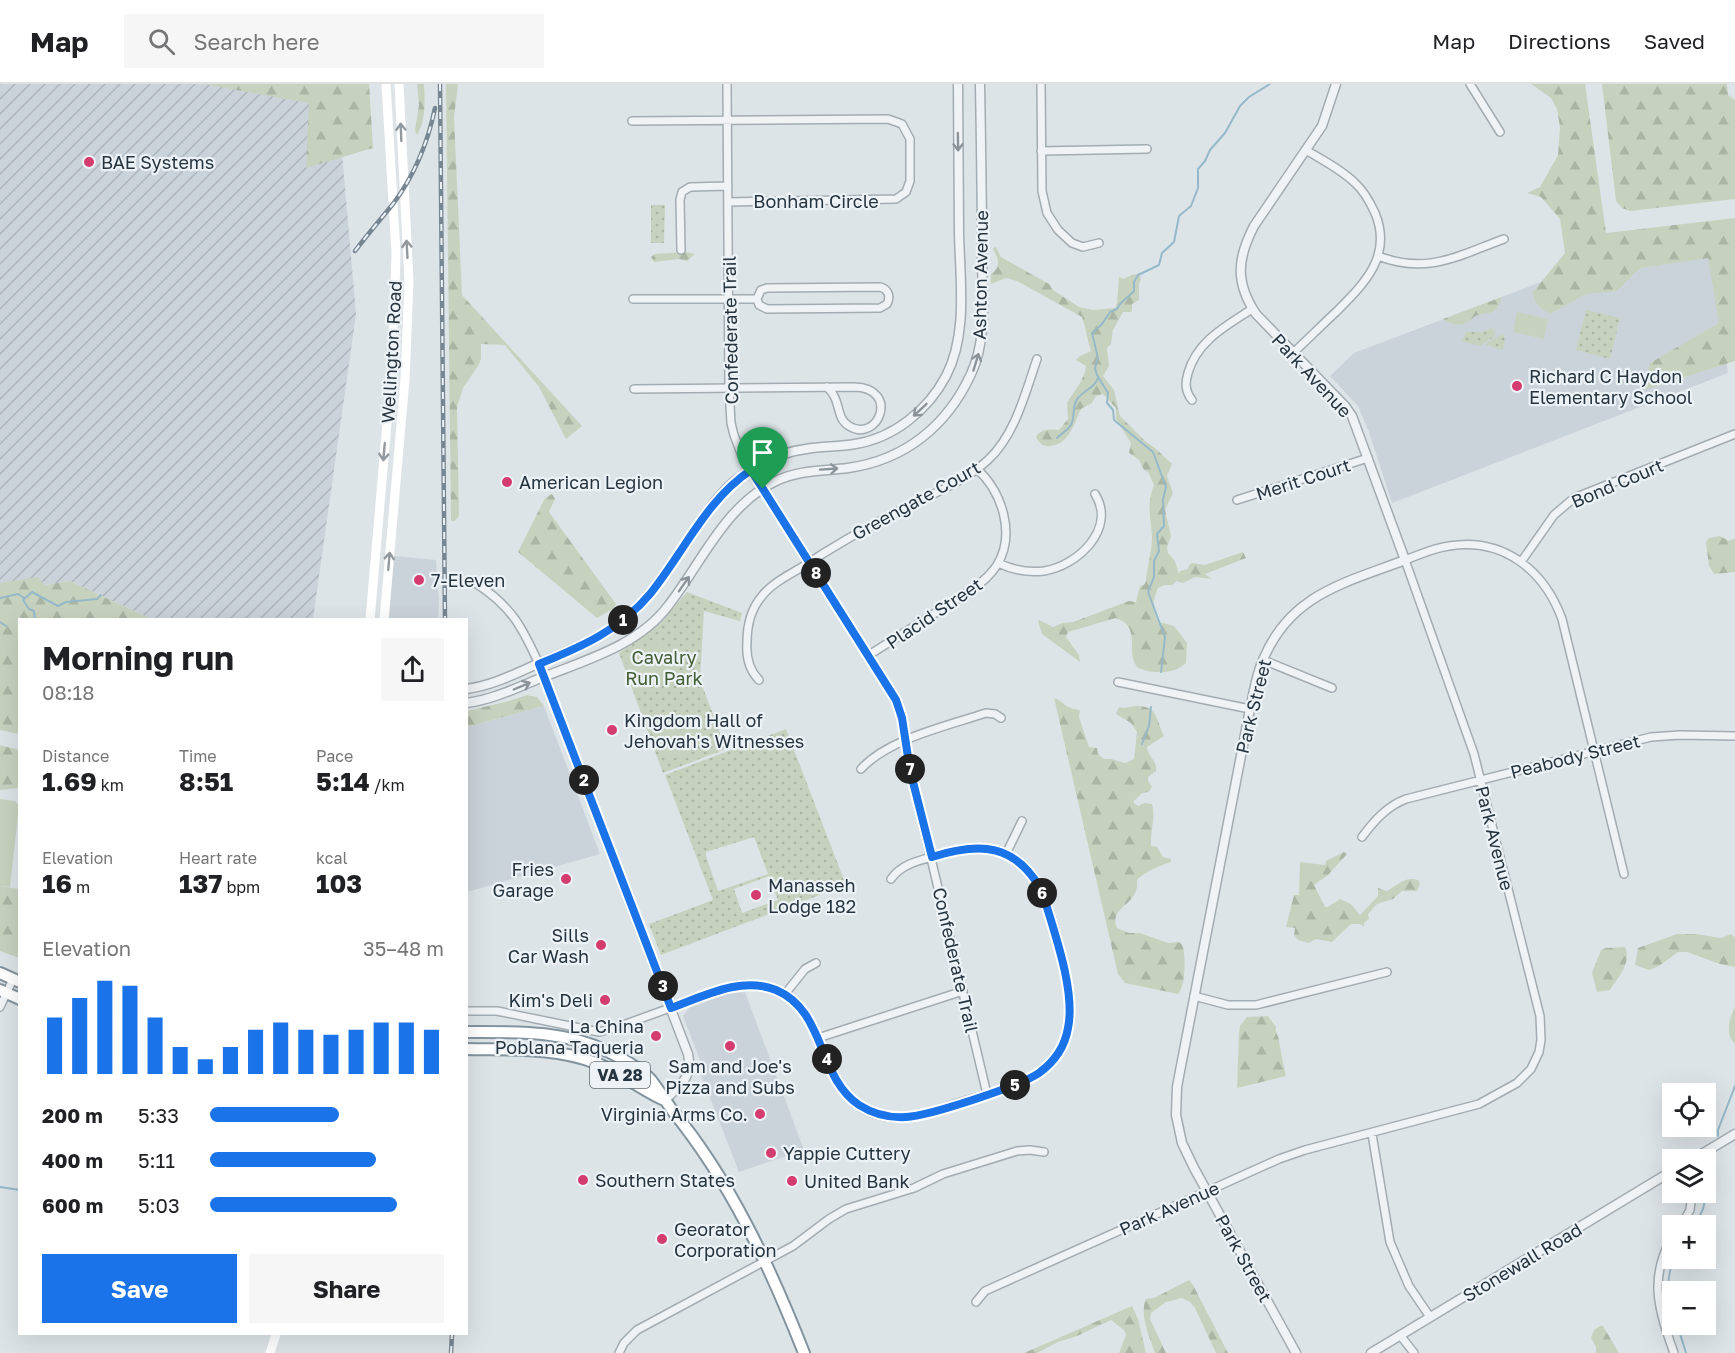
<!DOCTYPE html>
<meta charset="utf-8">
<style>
:root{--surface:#fff;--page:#f6f6f6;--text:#202124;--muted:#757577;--line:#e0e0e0;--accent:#1a73e8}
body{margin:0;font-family:"Golos Text",sans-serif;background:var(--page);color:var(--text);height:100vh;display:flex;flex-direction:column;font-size:22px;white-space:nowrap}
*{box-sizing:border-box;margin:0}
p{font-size:20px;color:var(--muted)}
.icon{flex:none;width:33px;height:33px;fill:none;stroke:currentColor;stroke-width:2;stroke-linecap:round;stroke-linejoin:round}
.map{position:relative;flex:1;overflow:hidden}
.side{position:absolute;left:18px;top:534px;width:450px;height:717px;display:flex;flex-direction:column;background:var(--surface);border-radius:0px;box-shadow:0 6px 24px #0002}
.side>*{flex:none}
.controls{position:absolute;left:1662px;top:999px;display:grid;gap:12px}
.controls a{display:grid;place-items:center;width:54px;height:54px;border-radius:0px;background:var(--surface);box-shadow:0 6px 24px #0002;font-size:30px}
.pin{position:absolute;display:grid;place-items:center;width:51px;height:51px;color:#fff;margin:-62px -26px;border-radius:50% 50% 50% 0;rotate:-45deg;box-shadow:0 0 6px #0007}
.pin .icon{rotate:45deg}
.km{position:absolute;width:30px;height:30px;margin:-15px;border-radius:50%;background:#222;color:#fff;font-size:16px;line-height:30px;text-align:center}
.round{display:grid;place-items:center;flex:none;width:63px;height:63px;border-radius:0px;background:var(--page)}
.head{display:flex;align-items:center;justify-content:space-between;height:102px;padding:0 24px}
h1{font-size:33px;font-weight:700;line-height:45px}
.figures{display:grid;grid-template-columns:repeat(3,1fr);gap:9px;height:102px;padding:6px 24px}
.figures div{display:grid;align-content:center}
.figures b{font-size:26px;font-weight:700}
.figures small{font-size:16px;font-weight:400}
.figures p{font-size:16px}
.chart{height:168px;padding:12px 24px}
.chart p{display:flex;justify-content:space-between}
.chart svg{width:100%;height:108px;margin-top:6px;stroke:var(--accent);stroke-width:6}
.cta{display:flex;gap:12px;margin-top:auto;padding:12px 24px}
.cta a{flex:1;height:69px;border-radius:0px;background:var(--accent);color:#fff;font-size:24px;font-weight:700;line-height:69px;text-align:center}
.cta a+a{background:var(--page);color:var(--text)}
ul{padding:0 24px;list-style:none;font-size:20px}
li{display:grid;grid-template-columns:96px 72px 1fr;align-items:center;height:45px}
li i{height:15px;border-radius:8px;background:var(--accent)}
header{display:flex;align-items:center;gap:36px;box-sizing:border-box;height:84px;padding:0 30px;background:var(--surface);border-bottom:2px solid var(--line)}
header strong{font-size:28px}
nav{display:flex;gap:33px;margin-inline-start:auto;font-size:21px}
.search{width:420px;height:54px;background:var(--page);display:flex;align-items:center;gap:15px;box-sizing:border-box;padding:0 21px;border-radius:0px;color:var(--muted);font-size:22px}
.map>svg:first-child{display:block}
.built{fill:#cbd3da}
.industrial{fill:url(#industrial-furrows)}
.grass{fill:url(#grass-dots);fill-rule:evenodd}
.forest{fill:url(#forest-firs)}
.garden{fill:#c7d2be}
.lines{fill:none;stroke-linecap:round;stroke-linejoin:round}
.stream{stroke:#96b9ca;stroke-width:2}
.minor-casing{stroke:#a2acb2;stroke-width:10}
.tertiary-casing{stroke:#a2acb2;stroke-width:11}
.trunk-casing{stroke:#84949f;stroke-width:14}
.minor{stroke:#f0f3f6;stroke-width:7}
.tertiary{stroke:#f0f3f6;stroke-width:8}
.secondary{stroke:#fff;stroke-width:9}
.trunk{stroke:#fff;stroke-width:10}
.rail-casing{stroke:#768692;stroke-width:4.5}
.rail{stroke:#edf2f6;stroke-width:2;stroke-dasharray:7;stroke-linecap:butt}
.oneway{stroke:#929a9f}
.oneway2{stroke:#8b949a}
.route-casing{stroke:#fff;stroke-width:12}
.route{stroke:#1a73e8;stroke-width:8}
.poi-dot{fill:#d43c6f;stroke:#edf2f6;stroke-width:2}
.labels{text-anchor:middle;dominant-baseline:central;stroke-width:4.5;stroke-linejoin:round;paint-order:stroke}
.shield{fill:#edf2f6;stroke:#626d76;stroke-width:1.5}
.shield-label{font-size:16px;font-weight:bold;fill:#26343f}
.poi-label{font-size:18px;fill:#26343f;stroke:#edf2f6;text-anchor:start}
.street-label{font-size:18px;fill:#26343f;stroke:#edf2f6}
.park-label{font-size:18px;fill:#425c33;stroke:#edf2f6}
</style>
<header>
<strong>Map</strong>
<div class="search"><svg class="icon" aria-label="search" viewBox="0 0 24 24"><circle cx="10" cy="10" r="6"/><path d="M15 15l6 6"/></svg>Search here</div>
<nav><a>Map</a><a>Directions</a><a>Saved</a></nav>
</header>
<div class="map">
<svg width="1735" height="1269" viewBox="0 0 1735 1269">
<defs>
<pattern id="industrial-furrows" width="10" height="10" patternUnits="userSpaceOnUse" patternTransform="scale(1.5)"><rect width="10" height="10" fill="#cbd3da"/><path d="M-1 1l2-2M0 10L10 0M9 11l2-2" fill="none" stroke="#aeb6bc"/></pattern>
<pattern id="grass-dots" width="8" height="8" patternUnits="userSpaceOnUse" patternTransform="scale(1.5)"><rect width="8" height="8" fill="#c7d2be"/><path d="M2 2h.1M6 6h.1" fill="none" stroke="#abb5a4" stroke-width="1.8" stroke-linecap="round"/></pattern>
<pattern id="forest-firs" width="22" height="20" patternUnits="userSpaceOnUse" patternTransform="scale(1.5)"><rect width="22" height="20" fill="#c7d2be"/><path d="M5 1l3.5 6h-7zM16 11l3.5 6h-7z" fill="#abb5a4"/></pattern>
</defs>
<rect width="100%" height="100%" fill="#dde4e8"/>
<path class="built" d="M1711,168L1728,289L1392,419L1369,348L1358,322L1330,292L1354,269L1586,181Z
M394,472L436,476L439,516L438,535L389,536Z
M544,622L600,770L467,808V643Z
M745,908L804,1066L739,1088L701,991L705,989L683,932L689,924L728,910Z"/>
<path class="industrial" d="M0,0H336L356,230L313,535H151L70,497L0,508Z"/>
<path class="grass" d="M651,121H665L664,159H651Z
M1586,226L1620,234L1610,275L1576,266Z
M1492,244L1494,246L1495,252L1480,262L1462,257L1466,248H1482Z
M1502,250L1505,254L1503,266L1486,261L1487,259Z
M687,508L742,529L740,537L704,527L700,596L726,665L663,689L619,569L660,539Z
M786,645L846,801L661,871L649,840L713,816L665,691ZM754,753L768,790L718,807L706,772V768ZM769,792L778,816L742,829L734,805Z"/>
<path class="forest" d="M203,0H369L373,64L306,84L309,19Z
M417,0H424C425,16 426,37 417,51L415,46L419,21Z
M446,0H458L454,33L462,211L582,342L566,355L539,303L505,261L481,260V275L478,282L463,304L457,323L459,432L455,437H451Z
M1531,0H1585L1606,149L1735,134V277L1641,307L1650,279L1719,239L1708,174L1640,184L1617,207L1586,210L1550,230C1540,224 1533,220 1533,208L1565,169L1560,135L1541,113L1527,109L1540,103L1558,71L1560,43L1557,25L1551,14Z
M1602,0H1727L1728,11L1735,16V115L1630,127L1622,124L1616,117Z
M995,163H996L1001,173L1049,200L1053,206L1079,223L1093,226L1115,224L1117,219L1119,193L1124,195L1131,191L1139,190L1141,195L1139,201V216L1132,220V226L1131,228H1123L1113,246L1111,260L1107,264L1109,282L1103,292L1114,306L1120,332L1146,358L1155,364L1172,380L1167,392L1173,409L1165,426L1171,452L1167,464L1168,469L1175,477L1179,490L1180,487L1188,485L1189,481L1192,479L1205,481L1243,468L1246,474L1205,490L1212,495L1195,493L1183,499L1177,497L1172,501H1165L1158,504C1153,516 1151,526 1159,538L1174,542L1187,559L1186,579C1173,591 1154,590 1138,584C1124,569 1143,543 1116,534L1068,548L1066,553L1079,571L1080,578L1042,550L1038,537L1039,536L1053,543L1062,539L1073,538L1129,517L1136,518L1140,502L1144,501L1146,497C1147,483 1152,467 1152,453C1151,434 1146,420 1154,401L1148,388L1144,386L1139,376L1129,369L1131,359L1116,335V324L1103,310L1096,312L1092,319L1081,325C1074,340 1070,359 1051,362C1043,363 1040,360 1036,353C1041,344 1050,346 1059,346L1068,335L1067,319C1074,306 1084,298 1086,282L1076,276L1080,272L1091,267C1087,256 1086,244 1082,233L1017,197L1006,194L991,200V190C1002,183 998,174 993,165Z
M687,168L695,170L687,177L679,175L654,178L651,173L655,170Z
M1502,213C1496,233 1491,227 1475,232C1464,243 1456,243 1443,235Z
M552,410L555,415L549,428L616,520L614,524L597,534L518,468L545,414Z
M1720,452L1729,457L1735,454V488L1714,490L1709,482L1706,458L1709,454Z
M38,493L45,501L70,497L151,535L20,536L19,650L0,646V499Z
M527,611L537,613L544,622L467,643V627L509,617Z
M1054,614C1065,618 1065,625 1080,626L1079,633L1089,663L1097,664L1098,670L1104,675H1111L1125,679L1134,675L1137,648L1131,639L1116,630L1119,623C1126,625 1131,622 1138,622C1158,622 1157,638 1164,652L1147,663C1148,673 1157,676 1156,687L1148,693V697L1152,703L1149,708L1142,709L1133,718L1138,722L1145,719L1152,720C1156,734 1150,747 1151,762L1157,763L1163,773L1171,775V778C1161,781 1144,788 1137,796C1140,822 1108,822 1117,844L1129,849H1140L1168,859L1178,858L1182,860C1186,870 1186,902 1178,910L1125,899L1118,890Z
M0,661L19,666V701L18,704L0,706Z
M1344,768L1347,770L1328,791L1314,801L1325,823H1328L1340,815L1351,820L1360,831L1378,812V804L1387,807C1398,801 1405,792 1418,796L1420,800L1417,807H1402L1393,815L1377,820L1368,830L1369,835L1364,839V843L1360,840H1351L1332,858L1316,855L1308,859L1298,856L1294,851L1295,844L1286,843L1294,811H1299L1300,778L1325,781L1326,777Z
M0,802L19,805V874L0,867Z
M1677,850H1696L1721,854L1731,850L1735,854V883L1720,880L1687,868H1678L1659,882L1649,886L1635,881L1638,864Z
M1625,863C1632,879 1618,893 1610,906L1597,908L1592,889L1601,866L1606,864Z
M1735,922V960C1724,949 1730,935 1735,922Z
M1268,932L1276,943C1275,950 1279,951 1279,957C1281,968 1283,980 1286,992L1237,1004L1239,949L1240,942L1247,933Z
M1189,1196L1193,1201L1228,1269H1216L1195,1224L1190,1218L1182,1214L1166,1218L1151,1229L1150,1235L1166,1269H1155C1150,1254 1139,1231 1146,1215L1154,1214Z
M1132,1222L1138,1235L1146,1269H1119L1126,1251L1124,1246L1111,1236L1077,1252L1058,1258L1037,1269H1024Z
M1600,1242H1603L1619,1269H1596V1263L1591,1254L1594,1246Z"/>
<path class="garden" d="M1517,228L1548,235L1544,255L1513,248Z
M662,558L675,592L637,606L624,573Z
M673,640L685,670L669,676L658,646Z
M0,715L15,717L19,722L10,803L0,802Z"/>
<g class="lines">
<path class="stream" d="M1057,354C1062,349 1067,347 1071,341C1076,332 1071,322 1078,314C1085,305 1094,305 1098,294
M0,514L18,510L24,514
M35,536L34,527L29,525L23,516L32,508L58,522L66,518L97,515L101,511
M0,538L6,542
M1161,588L1165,553L1148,508L1154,493V477L1159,467L1157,450L1164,442L1163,415L1166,403L1153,368L1114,336L1113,326L1107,319L1108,309L1097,291L1095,284L1098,274L1092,249L1102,240L1110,228L1117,225L1120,220L1134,207V198L1138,191L1159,181L1162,169L1174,158L1179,132L1191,122L1198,104V85L1205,77L1210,66L1225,49L1240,22L1249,13L1270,0
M1142,660L1149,642L1151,623
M1718,1052V1046L1735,1002
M0,1103L20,1106
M1695,1142L1703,1125L1714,1078
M1672,1228C1667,1211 1667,1191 1674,1174
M1677,1240L1686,1269"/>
<defs>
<path id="minor" d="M727,0L729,304L731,339L734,351L742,372L892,609L902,634L910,686L987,1010
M1041,0L1042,107L1047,129L1058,146L1072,159L1083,163L1099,159
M1470,0L1500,48
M632,37L888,35L902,40L910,55V97L906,108L896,115L728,118
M1041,67L1147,65
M681,166L680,116L682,108L690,103L728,102
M1378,172C1428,191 1457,172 1504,155
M880,203C888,205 891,212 887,220L880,224L767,225L759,221L757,215L761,206L767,204Z
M633,215H757
M1293,269C1308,255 1322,241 1336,228C1364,200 1393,172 1375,129C1370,118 1364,107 1355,99C1341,85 1322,76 1306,66
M634,305L854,303C901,304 878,360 849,342C835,334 842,316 827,303
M1192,316C1185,307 1185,299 1188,289C1197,257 1226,242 1252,225
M1237,416L1368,374
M1521,478L1554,431L1574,414L1735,350
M998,479C1013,486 1028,489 1044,487C1077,482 1117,445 1095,410
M477,500C512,523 522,543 539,580
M869,571L973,505C982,498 991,491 997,481C1016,450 1002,408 977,385
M1263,576L1332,604
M759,596C749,586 746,572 747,558C747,542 751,525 762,512C772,499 789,491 802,483C834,462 867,443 901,426C930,411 964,398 988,376C1015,351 1025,310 1037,275
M1118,598L1250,625
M861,685C888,655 947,642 986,629L995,630L1001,634
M1362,753C1374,737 1387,722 1406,715L1651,653L1680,651L1735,652
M1006,770L1022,737
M785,910L805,885L816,879
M1194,912L1228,921H1256L1387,888
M0,923L13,895
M466,927H497L599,948L615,944C642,934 669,924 696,915C710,910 725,903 739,901C748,900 758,901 766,903C842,922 810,1043 910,1033C926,1031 942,1024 958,1019C989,1009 1025,1003 1049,980C1061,969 1068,953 1069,936C1073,906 1054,837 1042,808C1038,797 1029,786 1020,779C995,759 967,762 939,771C922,776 902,779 891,795
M818,954L963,907
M1372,1050L1390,1158L1409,1202L1430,1233
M1681,1142L1690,1126L1692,1108
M1672,1153C1648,1195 1659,1227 1674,1269
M976,1218L985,1207L1279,1075L1305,1066L1479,1020L1517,999L1531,985L1539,968L1541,956L1540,932L1474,670L1405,476C1419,471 1433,464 1449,462C1503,453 1544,486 1562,535L1624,790
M1400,1251L1414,1269
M619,1269L624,1259L637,1246L793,1162L829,1135L846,1125L914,1104L943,1090L1017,1067L1030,1066L1044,1068"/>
<path id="tertiary" d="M539,580L688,970C693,994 680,1001 665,1016
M466,605C490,602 513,591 535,581C578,563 622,547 652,507C665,489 678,471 691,452C705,431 719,408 740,393C759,379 782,368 806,365C822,362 839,363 855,360C894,354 928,326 946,292C968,250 960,196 959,149C959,100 958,50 958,0
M466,619C491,616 514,605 536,596C582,577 637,563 668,522C701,480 725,421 776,397C799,386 823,387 848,384C905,376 947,342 971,290C988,254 982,210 982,171C982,114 981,57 980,0
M1692,1076L1735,1050
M1296,1269L1194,1084L1182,1059L1176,1031L1177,1003L1180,987L1250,625C1254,608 1256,591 1263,576C1290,510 1345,499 1405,476L1352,332L1345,322L1256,230C1235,198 1237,175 1254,142L1322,42L1336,0
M1371,1269L1672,1087"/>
<path id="trunk" d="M0,889L20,898
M0,906L20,915
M466,948C516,948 563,946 609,968C623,975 641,985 651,996C658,1005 665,1016 672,1026C731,1098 770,1183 804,1269
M466,965C510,966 555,963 596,979C619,988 639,1004 662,1015"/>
</defs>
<use href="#minor" class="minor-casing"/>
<use href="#tertiary" class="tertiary-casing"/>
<use href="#trunk" class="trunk-casing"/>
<use href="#minor" class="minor"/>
<use href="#tertiary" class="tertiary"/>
<path class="secondary" d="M370,536L392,281L395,205L396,168L386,0
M384,536L405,295L409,198L399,0
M270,1269L276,1250"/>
<use href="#trunk" class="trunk"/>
<defs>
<path id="rail" d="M440,0L445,536
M355,167C367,151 380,136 393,120C414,92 428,58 435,24
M451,1269L452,1250"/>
</defs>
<use href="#rail" class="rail-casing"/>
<use href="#rail" class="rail"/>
</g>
<defs><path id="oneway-shaft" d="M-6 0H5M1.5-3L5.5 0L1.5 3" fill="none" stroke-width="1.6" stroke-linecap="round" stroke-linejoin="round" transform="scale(1.5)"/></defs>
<g class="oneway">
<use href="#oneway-shaft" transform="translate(401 48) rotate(-92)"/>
<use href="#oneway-shaft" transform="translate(407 165) rotate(-93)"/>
<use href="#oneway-shaft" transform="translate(384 368) rotate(95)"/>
<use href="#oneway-shaft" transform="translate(389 477) rotate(-85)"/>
</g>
<g class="oneway2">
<use href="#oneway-shaft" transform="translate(958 58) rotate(89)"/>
<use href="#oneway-shaft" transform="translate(976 278) rotate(-73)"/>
<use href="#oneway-shaft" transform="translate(920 326) rotate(137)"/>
<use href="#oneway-shaft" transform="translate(829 385) rotate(-4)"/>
<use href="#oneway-shaft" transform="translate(684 500) rotate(-55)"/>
<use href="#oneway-shaft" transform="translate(522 602) rotate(-23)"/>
</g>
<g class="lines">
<defs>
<path id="route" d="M751,386L896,616L902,634L910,686L932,773C980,758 1015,759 1042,807C1053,845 1076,906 1068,944C1065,962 1054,978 1039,989C1020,1002 929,1032 906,1033C889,1034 873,1030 859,1021C817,993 826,927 776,906C741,892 704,912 671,924L539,580C581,563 620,546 650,510C684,468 706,416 751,386Z"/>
</defs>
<use href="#route" class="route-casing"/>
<use href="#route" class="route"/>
</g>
<g class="poi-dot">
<circle cx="89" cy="78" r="6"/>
<circle cx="1517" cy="302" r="6"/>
<circle cx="507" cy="398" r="6"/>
<circle cx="419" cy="496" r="6"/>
<circle cx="612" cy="646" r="6"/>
<circle cx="566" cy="795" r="6"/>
<circle cx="756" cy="811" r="6"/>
<circle cx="601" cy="861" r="6"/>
<circle cx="605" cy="916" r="6"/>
<circle cx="656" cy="952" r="6"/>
<circle cx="730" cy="962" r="6"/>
<circle cx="760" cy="1030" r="6"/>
<circle cx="771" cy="1069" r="6"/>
<circle cx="583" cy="1096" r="6"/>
<circle cx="792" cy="1097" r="6"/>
<circle cx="662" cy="1155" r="6"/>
</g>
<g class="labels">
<rect class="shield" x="590" y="978" width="60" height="26" rx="4.5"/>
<g class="shield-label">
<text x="620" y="991">VA 28</text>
</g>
<g class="poi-label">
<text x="101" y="78">BAE Systems</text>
<text x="1529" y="292">Richard C Haydon<tspan x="1529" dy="21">Elementary School</tspan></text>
<text x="519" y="398">American Legion</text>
<text x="431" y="496">7-Eleven</text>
<text x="624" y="636">Kingdom Hall of<tspan x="624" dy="21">Jehovah's Witnesses</tspan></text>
<text x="554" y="785" text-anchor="end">Fries<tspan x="554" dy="21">Garage</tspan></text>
<text x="768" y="801">Manasseh<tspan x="768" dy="21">Lodge 182</tspan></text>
<text x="589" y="851" text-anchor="end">Sills<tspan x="589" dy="21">Car Wash</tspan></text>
<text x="593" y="916" text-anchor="end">Kim's Deli</text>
<text x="644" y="942" text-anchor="end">La China<tspan x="644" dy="21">Poblana Taqueria</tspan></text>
<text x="730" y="982" text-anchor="middle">Sam and Joe's<tspan x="730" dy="21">Pizza and Subs</tspan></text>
<text x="748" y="1030" text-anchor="end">Virginia Arms Co.</text>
<text x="783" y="1069">Yappie Cuttery</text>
<text x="595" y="1096">Southern States</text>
<text x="804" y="1097">United Bank</text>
<text x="674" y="1145">Georator<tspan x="674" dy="21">Corporation</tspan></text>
</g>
<g class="street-label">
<text x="816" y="117">Bonham Circle</text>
<text transform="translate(980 191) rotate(-89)">Ashton Avenue</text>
<text transform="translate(730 246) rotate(-91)">Confederate Trail</text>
<text transform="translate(391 268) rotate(-87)">Wellington Road</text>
<text transform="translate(1312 291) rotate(47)">Park Avenue</text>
<text transform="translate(1303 395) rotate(-18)">Merit Court</text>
<text transform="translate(1617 399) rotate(-23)">Bond Court</text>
<text transform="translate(916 416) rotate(-29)">Greengate Court</text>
<text transform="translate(934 529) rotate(-34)">Placid Street</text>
<text transform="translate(1253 622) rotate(-76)">Park Street</text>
<text transform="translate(1575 672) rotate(-14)">Peabody Street</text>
<text transform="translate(1495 754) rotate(76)">Park Avenue</text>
<text transform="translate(956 876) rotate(77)">Confederate Trail</text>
<text transform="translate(1169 1124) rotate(-24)">Park Avenue</text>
<text transform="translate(1244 1174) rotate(61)">Park Street</text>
<text transform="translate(1522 1178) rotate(-31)">Stonewall Road</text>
</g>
<g class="park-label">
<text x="664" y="573">Cavalry<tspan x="664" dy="21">Run Park</tspan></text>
</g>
</g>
</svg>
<div class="controls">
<a><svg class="icon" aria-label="locate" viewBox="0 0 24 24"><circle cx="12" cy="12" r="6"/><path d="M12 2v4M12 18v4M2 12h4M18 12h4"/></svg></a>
<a><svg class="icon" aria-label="layers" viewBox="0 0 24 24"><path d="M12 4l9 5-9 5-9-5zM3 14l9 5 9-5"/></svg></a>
<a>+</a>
<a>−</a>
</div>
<div class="pin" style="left:763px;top:405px;background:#1e9e55"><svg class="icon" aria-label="arrive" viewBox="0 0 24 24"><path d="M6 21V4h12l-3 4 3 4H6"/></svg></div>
<b class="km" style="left:623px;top:536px">1</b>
<b class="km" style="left:584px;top:696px">2</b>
<b class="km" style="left:663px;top:902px">3</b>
<b class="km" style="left:827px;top:975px">4</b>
<b class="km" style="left:1015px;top:1001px">5</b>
<b class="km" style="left:1042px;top:809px">6</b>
<b class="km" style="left:910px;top:685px">7</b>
<b class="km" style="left:816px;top:489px">8</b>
<section class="side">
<div class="head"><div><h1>Morning run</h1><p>08:18</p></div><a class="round"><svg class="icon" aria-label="share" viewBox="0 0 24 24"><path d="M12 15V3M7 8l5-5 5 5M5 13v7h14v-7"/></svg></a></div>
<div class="figures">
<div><p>Distance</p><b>1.69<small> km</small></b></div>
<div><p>Time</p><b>8:51</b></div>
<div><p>Pace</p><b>5:14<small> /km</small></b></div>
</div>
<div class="figures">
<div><p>Elevation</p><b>16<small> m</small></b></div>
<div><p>Heart rate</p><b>137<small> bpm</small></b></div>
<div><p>kcal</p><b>103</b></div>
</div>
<div class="chart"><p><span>Elevation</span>35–48 m</p>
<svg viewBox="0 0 160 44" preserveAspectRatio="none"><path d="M5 44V21M15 44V13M25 44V6M35 44V8M45 44V21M55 44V33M65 44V38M75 44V33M85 44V26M95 44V23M105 44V26M115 44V28M125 44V26M135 44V23M145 44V23M155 44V26"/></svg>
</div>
<ul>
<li><b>200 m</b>5:33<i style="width:55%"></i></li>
<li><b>400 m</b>5:11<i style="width:71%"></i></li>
<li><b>600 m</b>5:03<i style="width:80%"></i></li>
</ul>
<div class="cta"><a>Save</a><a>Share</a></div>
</section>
</div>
